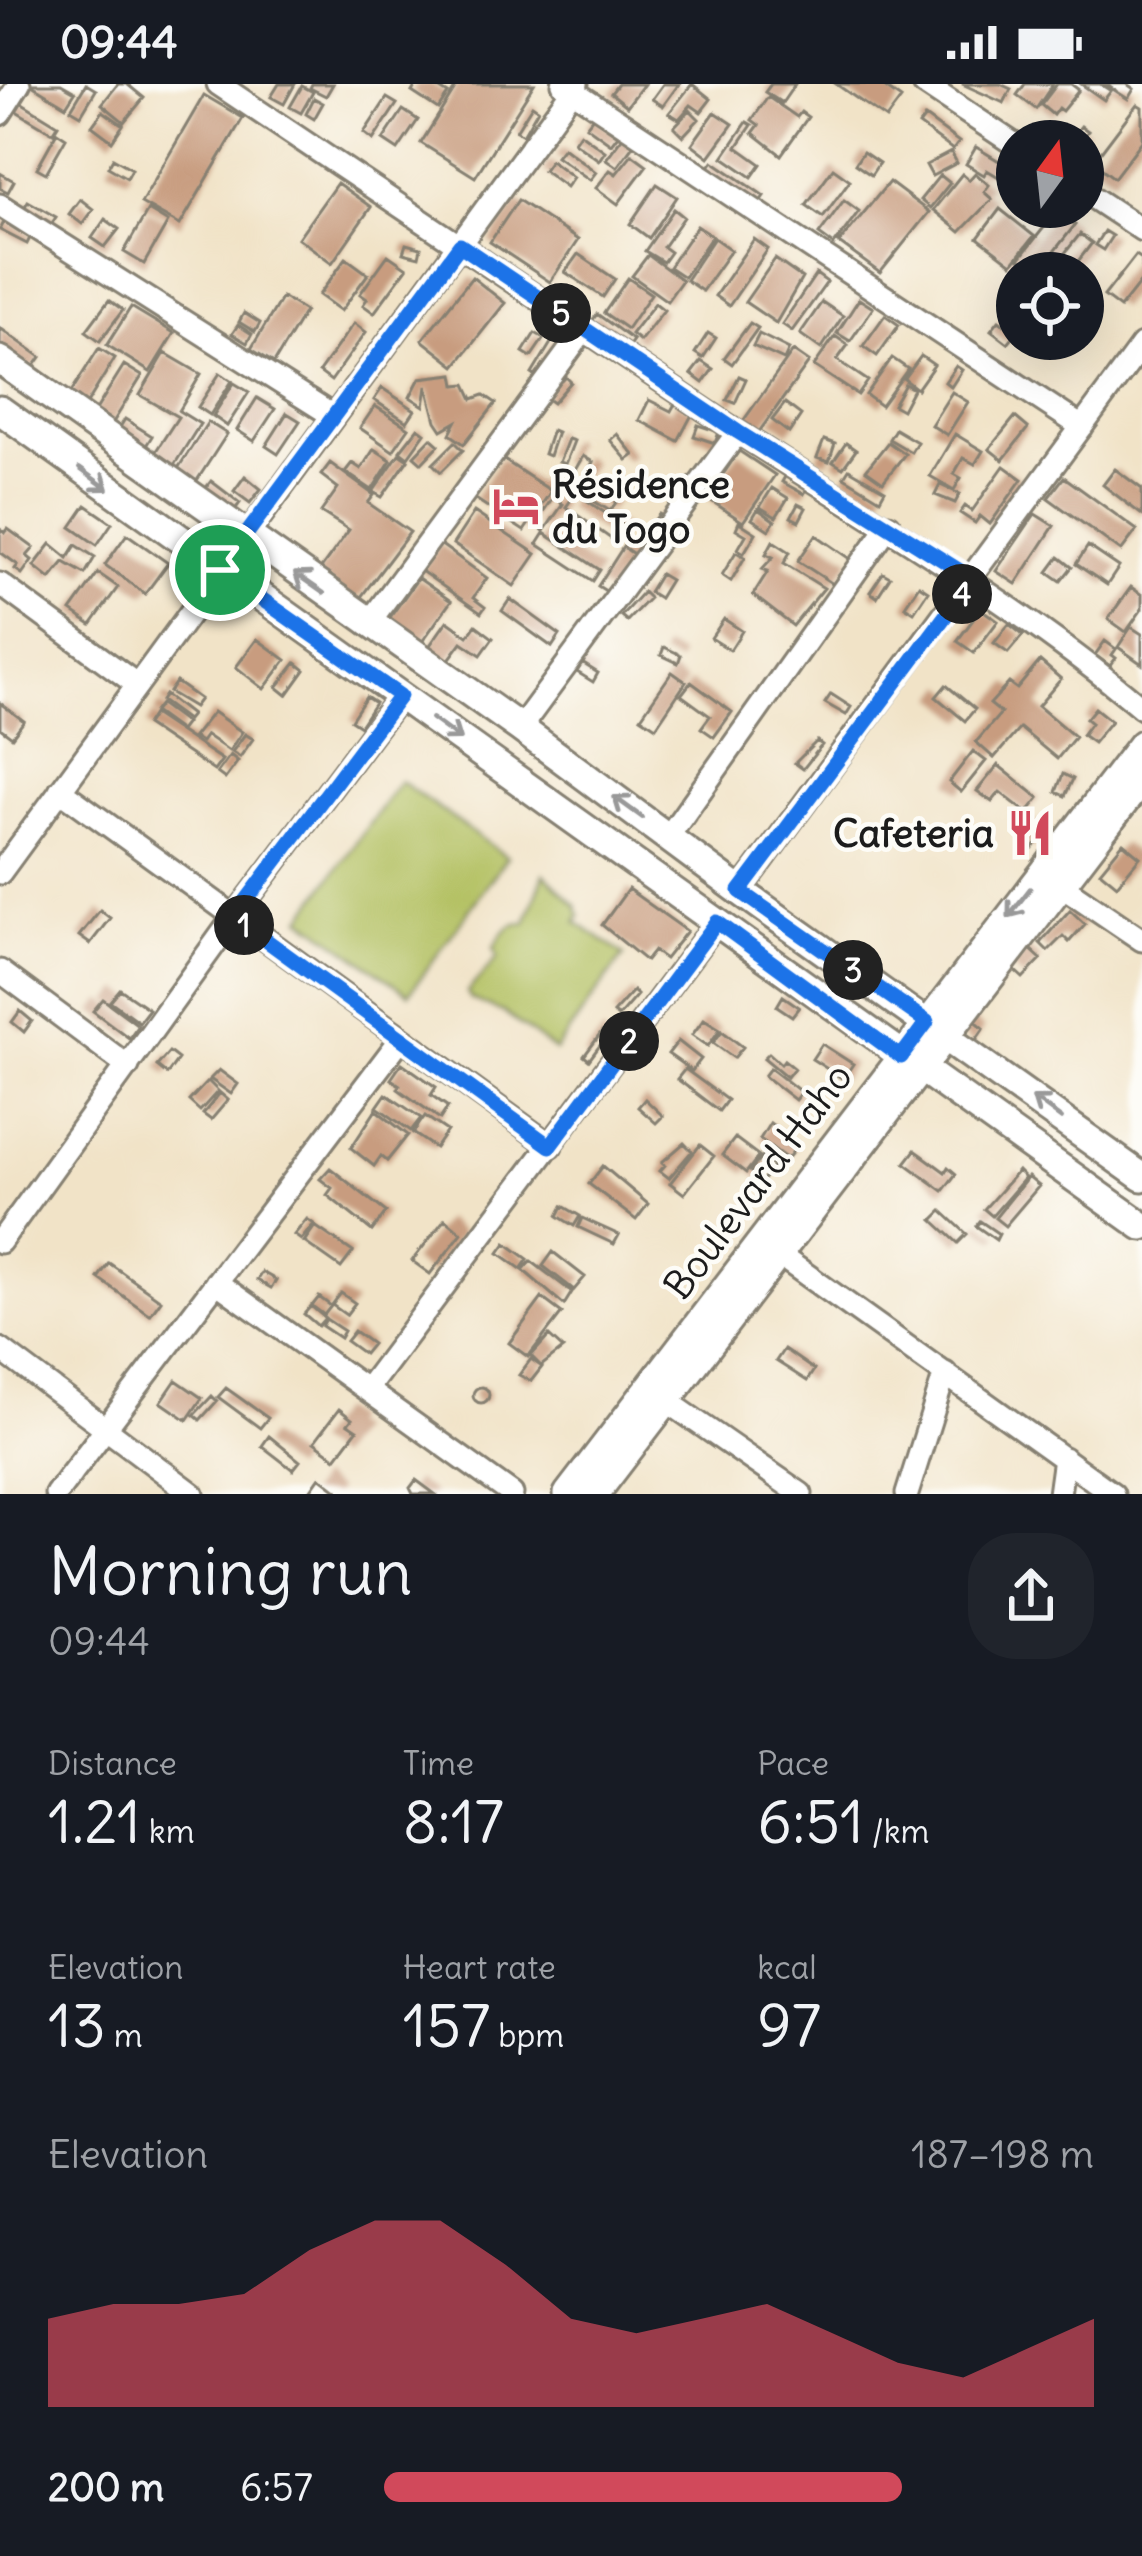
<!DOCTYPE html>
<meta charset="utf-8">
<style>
:root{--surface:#171b24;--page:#20242c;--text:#f1f3f6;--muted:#9ea1a6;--accent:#d1495b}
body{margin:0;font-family:Delius,sans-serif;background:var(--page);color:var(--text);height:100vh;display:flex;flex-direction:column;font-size:45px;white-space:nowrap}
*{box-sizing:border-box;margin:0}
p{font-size:39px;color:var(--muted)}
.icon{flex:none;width:66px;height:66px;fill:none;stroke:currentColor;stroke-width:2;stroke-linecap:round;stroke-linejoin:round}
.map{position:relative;height:1410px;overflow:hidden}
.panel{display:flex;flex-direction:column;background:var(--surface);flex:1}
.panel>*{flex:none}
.needle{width:78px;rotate:15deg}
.tools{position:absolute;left:996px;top:36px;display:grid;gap:24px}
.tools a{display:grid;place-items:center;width:108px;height:108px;border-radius:50%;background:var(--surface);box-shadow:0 12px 48px #0002;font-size:60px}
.pin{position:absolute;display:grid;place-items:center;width:102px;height:102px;color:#fff;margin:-51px;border:6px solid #fff;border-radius:50%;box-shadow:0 3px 12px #0007}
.km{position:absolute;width:60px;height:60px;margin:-30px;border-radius:50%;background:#222;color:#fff;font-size:33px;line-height:60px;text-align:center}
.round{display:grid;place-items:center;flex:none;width:126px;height:126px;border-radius:48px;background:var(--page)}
.summary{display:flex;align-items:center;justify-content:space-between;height:204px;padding:0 48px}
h1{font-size:66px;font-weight:600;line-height:90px}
.figures{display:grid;grid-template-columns:repeat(3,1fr);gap:18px;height:204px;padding:12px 48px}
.figures div{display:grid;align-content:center}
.figures b{font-size:60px;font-weight:600}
.figures small{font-size:33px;font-weight:400}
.figures p{font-size:33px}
.chart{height:336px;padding:24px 48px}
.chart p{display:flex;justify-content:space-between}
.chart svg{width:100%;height:216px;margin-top:12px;fill:var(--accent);opacity:.7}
ul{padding:0 48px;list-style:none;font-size:39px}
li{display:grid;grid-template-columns:192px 144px 1fr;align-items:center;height:90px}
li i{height:30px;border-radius:15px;background:var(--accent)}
.status{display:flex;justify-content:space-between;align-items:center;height:84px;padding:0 60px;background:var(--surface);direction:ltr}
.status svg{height:33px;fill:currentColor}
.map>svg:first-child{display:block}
.green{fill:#b4c163;stroke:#686e40;stroke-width:3}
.building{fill:#c89c7f}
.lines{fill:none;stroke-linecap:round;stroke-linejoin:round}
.street-casing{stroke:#868072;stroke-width:27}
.secondary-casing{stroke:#868072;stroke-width:33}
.street{stroke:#fff;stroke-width:21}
.secondary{stroke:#fff;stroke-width:27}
.oneway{stroke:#999}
.route-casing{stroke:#fff;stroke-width:24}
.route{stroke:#1a73e8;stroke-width:15}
.labels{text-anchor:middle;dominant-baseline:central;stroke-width:9;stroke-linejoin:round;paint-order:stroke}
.poi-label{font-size:39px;font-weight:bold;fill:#1c1c1c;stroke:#fdfcf7;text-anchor:start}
.street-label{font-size:39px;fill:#1c1c1c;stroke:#fdfcf7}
</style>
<div class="status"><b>09:44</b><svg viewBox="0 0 49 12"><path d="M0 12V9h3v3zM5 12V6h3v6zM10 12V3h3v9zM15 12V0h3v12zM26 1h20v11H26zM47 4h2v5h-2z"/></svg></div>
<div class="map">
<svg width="1142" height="1410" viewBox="0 0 1142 1410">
<rect width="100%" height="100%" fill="#fdfcf7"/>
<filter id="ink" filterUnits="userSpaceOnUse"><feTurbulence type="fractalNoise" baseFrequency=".00833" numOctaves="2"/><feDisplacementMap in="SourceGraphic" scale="24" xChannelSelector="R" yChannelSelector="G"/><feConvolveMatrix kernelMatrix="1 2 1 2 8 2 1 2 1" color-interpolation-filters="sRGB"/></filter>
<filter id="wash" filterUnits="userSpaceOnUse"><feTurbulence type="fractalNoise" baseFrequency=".004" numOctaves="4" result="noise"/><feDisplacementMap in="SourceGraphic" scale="48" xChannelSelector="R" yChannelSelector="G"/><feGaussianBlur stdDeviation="2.7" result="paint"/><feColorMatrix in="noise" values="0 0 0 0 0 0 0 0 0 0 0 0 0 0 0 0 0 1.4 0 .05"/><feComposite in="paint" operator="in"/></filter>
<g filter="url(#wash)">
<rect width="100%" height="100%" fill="#f1e3c7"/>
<path class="green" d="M400,697L507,773L409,910L302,834Z
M544,790L576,821L580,832L576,838L624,871L555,967L503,928L471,915L467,908L498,873L494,864C503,848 507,839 526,839Z"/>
<g id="blocks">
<path class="building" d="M30,0H61L75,8L66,22Z
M86,0L96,6L81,31L71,25Z
M118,0H127L144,14L124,38L102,20Z
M279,0H295L284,20L271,13Z
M312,0H333L326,12L310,4Z
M417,0H432L448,10L438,25L412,8Z
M458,0H534L475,93L421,59Z
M618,0H644L627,22L611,9Z
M663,0H679L663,22L652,15Z
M692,0L711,15L701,28L691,21L679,35L669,29Z
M771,0H795L782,19L765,8Z
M836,0H880L901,15L886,35Z
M962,0H1000L1011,5L1004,19Z
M1025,0H1053L1036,25L1017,11Z
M1057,0H1071L1079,6L1062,27L1058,24L1053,31L1041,21Z
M1081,0H1100L1111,7L1104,16Z
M1105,0H1127L1134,5L1128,15Z
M302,2L313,8L301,29L290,23Z
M204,11L243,34L180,141L141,119Z
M768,13L797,33L801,28L808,33L781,71L753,49L759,41L752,36Z
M314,14L323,19L314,35L306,30Z
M387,14L397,20L373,56L364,49Z
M19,17L58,41L53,49L13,25Z
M1137,20L1142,23V57L1114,94L1093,78Z
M532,21L538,25L523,51L516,47Z
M403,26L418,36L398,66L383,56Z
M690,26L699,35L683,52L674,43Z
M103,27L123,41L112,57L92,42Z
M715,28L733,40L709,73L692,60Z
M593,33L618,51L611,60L586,42Z
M925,33L959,58L953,66L919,41Z
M747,38L752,41L737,63L761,80L752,93L723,73Z
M1081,42L1088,47L1080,57H1069Z
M57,48L66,54L46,89L37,84Z
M580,49L605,67L599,76L574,58Z
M623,52L634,60L617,83L606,75Z
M563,63L596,88L590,96L556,72Z
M976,63L1017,88L1012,101L987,86L984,91L966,80Z
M863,68L879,79L871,91L855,80Z
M951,68L957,79L932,92L926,81Z
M632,70L647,81L618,120L596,104L610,86L616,90Z
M113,74L132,85L127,94L108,83Z
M550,76L573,93L566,103L543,86Z
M713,77L764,112L755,125L704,90Z
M833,84L850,96L823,133L806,121Z
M0,89L14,97L8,108L0,104Z
M975,89L989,101L984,108L992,115L960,148L933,126L962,90L969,96Z
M940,91L950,99L930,124L920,116Z
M889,98L929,128L880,189L839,159Z
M337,99L371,123L332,179L298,154Z
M657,100L677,113L649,154L630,140Z
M80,115L93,125L82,140L69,130Z
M518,116L578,156L550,198L490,158Z
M844,116L859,127L834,161L819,150Z
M28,117L56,133L50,142L23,126Z
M674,125L684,133L663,163L670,168L663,178L645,167Z
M1000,125L1034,152L1012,180L978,154Z
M148,126L168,138L144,180L124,168Z
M1057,127L1075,141L1037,189L1019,175Z
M105,135L119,145L105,163L92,154Z
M5,136L32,150L27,160L0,146Z
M697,142L712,152L684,193L669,183Z
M1104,147L1112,152L1103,166L1095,161Z
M1080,150L1092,159L1069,189H1049Z
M714,154L731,166L702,207L686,196Z
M754,155L768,165L729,222L715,212Z
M406,160L421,164L419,173L403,169Z
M578,170L615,195L603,213L565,188Z
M388,171L407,184L374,229L363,221L367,215L360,210Z
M648,171L682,196L667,217L632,192Z
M1136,171L1142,175V196L1120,224L1104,212Z
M346,174L368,190L341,227L319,211Z
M775,175L802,194L776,239L745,218Z
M816,190L827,198L792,247L782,240Z
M472,193L505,219L455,282L422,256Z
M628,194L651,210L627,245L604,229Z
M282,213L305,227L274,279L251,265Z
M859,215L873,224L850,257L837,249Z
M109,216L123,226L100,257L86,247Z
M822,218L843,232L821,265L800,250Z
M655,219L664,226L640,257L631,250Z
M131,223L174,249L150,288L107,261Z
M244,229L260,239L255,248L239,238Z
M597,230L633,256L626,266L590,240Z
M885,231L899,241L877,272L863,262Z
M999,236L1016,249L1008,259L991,246Z
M354,239L366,248L331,297L319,288Z
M750,239L758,244L732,280L724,274Z
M238,241L252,250L247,259L232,250Z
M0,244L41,273L31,287L0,265Z
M535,249L544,254L531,273L523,268Z
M708,249L716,254L703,274L695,269Z
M759,250L789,265L784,276L753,262Z
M835,252L848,261L837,276L868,297L858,311L814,282Z
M554,254L561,258L538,294L532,290Z
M99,264L115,274L83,326L66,316Z
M793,267L809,278L756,352L741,340Z
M165,269L201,290L179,327L200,340L171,386L152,373L178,333L140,311Z
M921,272L934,281L917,305L904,295Z
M892,274L908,285L881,322L866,311Z
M701,277L713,285L703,299L691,290Z
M124,281L142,292L112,340L94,329Z
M956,282L962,286L951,303L945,298Z
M558,288L563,296L566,293L571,298L553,319L546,314Z
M220,289L232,297L210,331L198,323Z
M454,290L456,301L466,300L473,315L484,311L496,319L464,360L450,350L456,338L442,346L436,337L427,302L424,322L410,313L420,294Z
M739,292L746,295L735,319L727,316Z
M234,299L249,308L227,342L213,332Z
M905,300L913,305L902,326L893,321Z
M382,304L415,326L407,338L374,316Z
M952,308L968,318L947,351L931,341Z
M257,314L275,325L254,357L237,346Z
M649,316L671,327L676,318L694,327L678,357L639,336Z
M785,319L801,331L789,349L772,336Z
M375,322L409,344L393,367L360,344Z
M287,329L300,337L278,370L266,362Z
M1015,333L1028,344L1003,376L989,365Z
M125,335L152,352L144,365L117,348Z
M208,338L227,350L194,401L175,389Z
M698,341L719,348L715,359L694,352Z
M418,344L425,349L408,373L400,367Z
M895,345L917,358L911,368L889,355Z
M552,346L557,348L549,372L544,370Z
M617,350L634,371L627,376L610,356Z
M955,350L983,367L975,380L963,374L954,390L961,394L954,406L930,392Z
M431,354L439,361L422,379L414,372Z
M568,355L574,357L565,380L559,378Z
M824,356L835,360L829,378L817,374Z
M455,358L463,366L441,388L433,380Z
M888,358L905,370L883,398L866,386Z
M846,359L856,366L843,384L833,378Z
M374,365L391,376L372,406L345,388L352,379L361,385Z
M739,367L775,391L743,438L707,414Z
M399,370L408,376L382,413L373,408Z
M583,372L593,378L580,401L570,395Z
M501,374L551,407L524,447L474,414Z
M330,379L374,411L368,419L410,448L361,513L351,515L317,490L349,446L321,428L338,404L321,391Z
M1004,382L1022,395L990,440L980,432L975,439L960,429L965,422L972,427Z
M849,385L885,406L880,415L844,393Z
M1115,385L1142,405V431L1103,401Z
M787,389L809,402L804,410L782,398Z
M245,392L261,405L250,419L234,407Z
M1064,393L1137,446L1121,467L1048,414Z
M211,397L240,419L231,431L202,409Z
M588,399L617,417L610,427L581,409Z
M940,401L960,410L955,419L935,411Z
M772,404L788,414L776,433L760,423Z
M576,409L624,442L614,457L566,423Z
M553,413L563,420L544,447L535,440Z
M798,420L806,424L799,437L791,433Z
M86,421L112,439L97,461L71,443Z
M758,425L775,437L769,446L752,435Z
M474,428L536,470L514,502L453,460Z
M659,430L669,436L651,462L641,455Z
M1035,430L1054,442L1016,500L996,487Z
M739,438L756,449L744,469L738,465L746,451L736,445Z
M0,445L5,449L8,445L34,464L27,472L32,476L22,490L15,485L18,481L0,468Z
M544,449L600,486L593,497L537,460Z
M127,450L168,479L145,510L105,481Z
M816,451L851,475L833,500L798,477Z
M773,457L790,468L784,479L824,504L793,542L753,511L768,487L762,485L773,473L766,470Z
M51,460L68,474L76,461L95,473L85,490L64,478L50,495L34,482Z
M440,460L487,494L473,514L485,523L481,529L421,487Z
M1088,462L1119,483L1107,501L1076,480Z
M623,463L635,471L609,509L598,502Z
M736,468L745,473L731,497L722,491Z
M1059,473L1072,483L1061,497L1048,488Z
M98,489L118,503L91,541L71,527Z
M883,489L890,493L877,513L870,508Z
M660,490L670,496L659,514L649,508Z
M418,494L451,517L419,562L386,539Z
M919,501L928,507L914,528L905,522Z
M1131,503L1142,511V525L1126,548L1108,535Z
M643,508L649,514L627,537L621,532Z
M510,515L560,551L552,563L502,527Z
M981,525L998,537L974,569L957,557Z
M724,535L742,547L730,566L711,554Z
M447,537L468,552L476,541L493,554L481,571L462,558L445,581L426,567Z
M1009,540L1023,551L1008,569L994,559Z
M1131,543L1142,550V580L1118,563Z
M257,555L286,576L264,605L236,583Z
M1105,557L1116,565L1112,571L1116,574L1110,582L1095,571Z
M664,563L681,571L678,579L661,571Z
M1040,577L1061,595L1038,622L1075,653L1057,675L1020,644L994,674L976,658L1001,629L990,620L1009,599L1017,605Z
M296,579L305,586L287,611L277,603Z
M582,579L598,589L593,598L577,588Z
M672,588L686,598L656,643L641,633Z
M176,598L200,615L194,623L169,608Z
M691,598L732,628L714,653L701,644L710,632L681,611Z
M946,601L975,625L965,637L936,613Z
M831,610L851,623L846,631L825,619Z
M165,611L191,631L187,636L161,617Z
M366,613L375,619L360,642L351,636Z
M0,619L24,637L12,653L0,644Z
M160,620L186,639L180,647L154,628Z
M1095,624L1111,637L1093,659L1082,651L1091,639L1086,635Z
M213,628L242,648L229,667L206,651L201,658L193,653Z
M153,630L222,676L214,687L146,641Z
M245,650L253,655L240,673L232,668Z
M817,657L822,661L803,685L795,679Z
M973,667L986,677L961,708L949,698Z
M230,671L238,677L225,695L217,689Z
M998,681L1039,714L1027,729L1000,708L992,718L977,707Z
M1063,690L1073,695L1065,712L1056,708Z
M1034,736L1047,747L1033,764L1020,754Z
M1123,759L1140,773L1117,801L1100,787Z
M628,805L687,847L665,875L654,867L646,877L602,841Z
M100,826L110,834L90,860L79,852Z
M1070,826L1085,840L1069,858L1063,852L1048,867L1040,859Z
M1029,864L1041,875L1023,894L1011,883Z
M120,905L149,925L139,938L110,917Z
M633,907L637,911L618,933L613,929Z
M783,912L799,923L792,932L777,922Z
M103,915L138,941L129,954L93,927Z
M20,927L32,937L24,948L12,938Z
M972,934L984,944L973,960L960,950Z
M704,935L720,945L708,962L692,951Z
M722,947L743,963L734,974L713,959Z
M602,948L607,952L589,976L584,972Z
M678,957L701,975L692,987L668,970Z
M822,960L853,980L843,995L812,975Z
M169,968L178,975L167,990L157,982Z
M769,969L781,980L784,976L794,984L787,993L764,974Z
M402,979L436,1003L431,1011L448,1023L440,1035L398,1005L400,1001L391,995Z
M770,984L801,1008L795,1016L764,992Z
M685,985L727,1016L719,1027L677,995Z
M219,986L238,1000L231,1010L210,995Z
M208,997L218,1007L200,1027L189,1017Z
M220,1009L228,1016L211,1036L203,1030Z
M386,1010L421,1034L411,1047L377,1023Z
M645,1015L663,1032L656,1039L638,1023Z
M376,1026L408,1051L387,1077L381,1072L374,1082L351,1064Z
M425,1032L447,1047L435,1064L413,1049Z
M770,1039L798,1061L787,1075L760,1055Z
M735,1054L759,1072L746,1089L722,1071Z
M684,1059L692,1067L669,1094L660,1087L665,1081L662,1078Z
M700,1061L714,1072L684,1110L670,1099Z
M915,1066L945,1088L948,1083L956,1090L943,1107L905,1079Z
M762,1073L773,1083L762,1097L750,1087Z
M603,1082L648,1120L636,1136L589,1100Z
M330,1084L386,1128L372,1147L327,1111L332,1104L320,1095Z
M1018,1087L1025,1094L992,1132L984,1125Z
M1028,1093L1039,1102L1005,1142L995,1134Z
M563,1122L580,1132L574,1142L558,1132Z
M942,1127L967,1150L958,1159L933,1136Z
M582,1134L619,1151L614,1160L578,1143Z
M307,1135L314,1140L301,1156L294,1151Z
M445,1135L462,1149L430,1190L412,1177Z
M980,1137L999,1150L996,1156L976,1142Z
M315,1142L353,1168L341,1184L304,1158Z
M506,1159L528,1175L521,1185L499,1169Z
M553,1168L585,1193L574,1206L543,1182Z
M531,1177L572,1208L564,1221L523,1186Z
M109,1179L161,1216L150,1231L98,1194Z
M262,1188L276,1196L271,1204L257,1196Z
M341,1209L355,1219L346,1231L332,1221Z
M319,1213L331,1222L324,1231L312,1222Z
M542,1214L562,1229L528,1273L509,1259Z
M311,1222L325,1234L318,1242L304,1230Z
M326,1235L344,1247L340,1254L322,1242Z
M354,1247L372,1260L364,1270L346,1257Z
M549,1252L563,1265L541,1282L531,1272Z
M784,1265L814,1286L807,1297L776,1277Z
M531,1275L542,1283L531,1297L519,1291Z
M176,1296L202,1314L187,1336L161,1318Z
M473 1311a8 8 0 1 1 16 0a8 8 0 1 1-16 0Z
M226,1304L268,1334L260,1344L218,1313Z
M212,1312L217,1317L200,1336L194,1331Z
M339,1325L352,1335L348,1340L357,1346L336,1374L314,1358Z
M269,1352L300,1377L293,1386L262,1362Z
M320,1393L337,1406L334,1410H308Z
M416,1396L435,1410H413L410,1404Z"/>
</g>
</g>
<g filter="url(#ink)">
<use href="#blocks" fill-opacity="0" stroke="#868072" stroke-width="3"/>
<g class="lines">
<defs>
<path id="street" d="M218,0C391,115 562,232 735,346C873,437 1015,517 1142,624
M563,0L1082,343
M924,0L1017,62
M0,30L19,0
M1083,107L1142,146
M0,121L333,332
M0,500L136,600
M368,540L585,245
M520,644L738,348
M60,706L551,1062
M668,753L889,441
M0,789L577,0
M1061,801L1142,856
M740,807L1142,261
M0,887L128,982
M0,1158L234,833L400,612
M779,1171L1113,1410
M216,1198L512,1410
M0,1265L193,1410
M367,1305L717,838
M667,1317L801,1410
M56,1410L400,956
M907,1410L945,1289
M1059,1410L1064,1374"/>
<path id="secondary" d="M0,276L520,644L740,807L1142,1093
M0,326L1142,1142
M568,1410L1142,660
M595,1410L1142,695"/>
</defs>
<use href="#street" class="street-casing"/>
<use href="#secondary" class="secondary-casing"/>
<use href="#street" class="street"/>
<use href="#secondary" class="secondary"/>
</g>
<defs><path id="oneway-shaft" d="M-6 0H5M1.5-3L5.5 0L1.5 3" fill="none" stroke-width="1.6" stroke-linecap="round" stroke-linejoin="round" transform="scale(3)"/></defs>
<g class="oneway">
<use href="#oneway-shaft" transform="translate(94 395) rotate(36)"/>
<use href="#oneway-shaft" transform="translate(309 499) rotate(-145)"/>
<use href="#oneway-shaft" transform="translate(446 645) rotate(36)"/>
<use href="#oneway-shaft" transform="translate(628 723) rotate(-144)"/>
<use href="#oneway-shaft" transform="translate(1019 819) rotate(128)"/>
<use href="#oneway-shaft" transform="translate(1047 1024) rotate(-144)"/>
</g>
</g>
<g class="lines" filter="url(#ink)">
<defs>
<path id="route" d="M460,161L738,348L973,495L740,807L927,938L901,973L717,838L550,1062L234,833L400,612L220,486Z"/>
</defs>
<use href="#route" class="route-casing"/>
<use href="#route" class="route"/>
</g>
<defs>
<symbol id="hotel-bare" viewBox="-9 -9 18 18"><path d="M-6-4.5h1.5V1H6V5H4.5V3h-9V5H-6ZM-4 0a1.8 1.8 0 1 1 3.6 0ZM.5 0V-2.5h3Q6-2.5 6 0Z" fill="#d1495b" stroke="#fdfcf7" stroke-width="2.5" paint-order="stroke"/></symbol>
<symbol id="restaurant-bare" viewBox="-9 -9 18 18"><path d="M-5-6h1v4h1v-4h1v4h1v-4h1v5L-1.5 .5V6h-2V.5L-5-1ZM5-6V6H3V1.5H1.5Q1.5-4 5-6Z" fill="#d1495b" stroke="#fdfcf7" stroke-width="2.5" paint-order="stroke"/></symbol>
</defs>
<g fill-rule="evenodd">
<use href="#hotel-bare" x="483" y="389" width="66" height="66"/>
<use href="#restaurant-bare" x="997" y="716" width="66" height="66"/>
</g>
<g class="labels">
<g class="poi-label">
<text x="552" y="400">Résidence<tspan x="552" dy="45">du Togo</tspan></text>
<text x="994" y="749" text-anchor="end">Cafeteria</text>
</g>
<g class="street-label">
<text transform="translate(758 1097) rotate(-53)">Boulevard Haho</text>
</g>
</g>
</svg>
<div class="tools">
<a><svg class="needle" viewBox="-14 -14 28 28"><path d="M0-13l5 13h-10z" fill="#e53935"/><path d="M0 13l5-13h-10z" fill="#9ea1a6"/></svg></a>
<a><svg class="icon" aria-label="locate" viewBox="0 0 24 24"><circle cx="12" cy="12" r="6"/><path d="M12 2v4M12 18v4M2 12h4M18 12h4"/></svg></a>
</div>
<div class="pin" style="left:220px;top:486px;background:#1e9e55"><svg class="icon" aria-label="arrive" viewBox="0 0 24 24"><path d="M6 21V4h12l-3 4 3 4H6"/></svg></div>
<b class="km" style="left:244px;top:841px">1</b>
<b class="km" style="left:629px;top:957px">2</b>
<b class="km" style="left:853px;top:886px">3</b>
<b class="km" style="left:962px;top:510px">4</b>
<b class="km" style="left:561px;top:229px">5</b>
</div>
<section class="panel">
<div class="summary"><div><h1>Morning run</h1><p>09:44</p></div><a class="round"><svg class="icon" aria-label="share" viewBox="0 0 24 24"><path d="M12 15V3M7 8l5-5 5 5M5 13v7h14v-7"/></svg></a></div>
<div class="figures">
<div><p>Distance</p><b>1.21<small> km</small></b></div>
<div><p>Time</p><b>8:17</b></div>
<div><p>Pace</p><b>6:51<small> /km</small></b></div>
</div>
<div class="figures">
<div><p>Elevation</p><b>13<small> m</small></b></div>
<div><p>Heart rate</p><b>157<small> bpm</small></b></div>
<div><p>kcal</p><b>97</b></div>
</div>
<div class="chart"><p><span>Elevation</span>187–198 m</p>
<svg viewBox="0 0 160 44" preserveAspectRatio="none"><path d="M0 44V26L10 23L20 23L30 21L40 12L50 6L60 6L70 15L80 26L90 29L100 26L110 23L120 29L130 35L140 38L150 32L160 26V44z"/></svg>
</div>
<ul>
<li><b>200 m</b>6:57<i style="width:73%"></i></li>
</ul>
</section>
